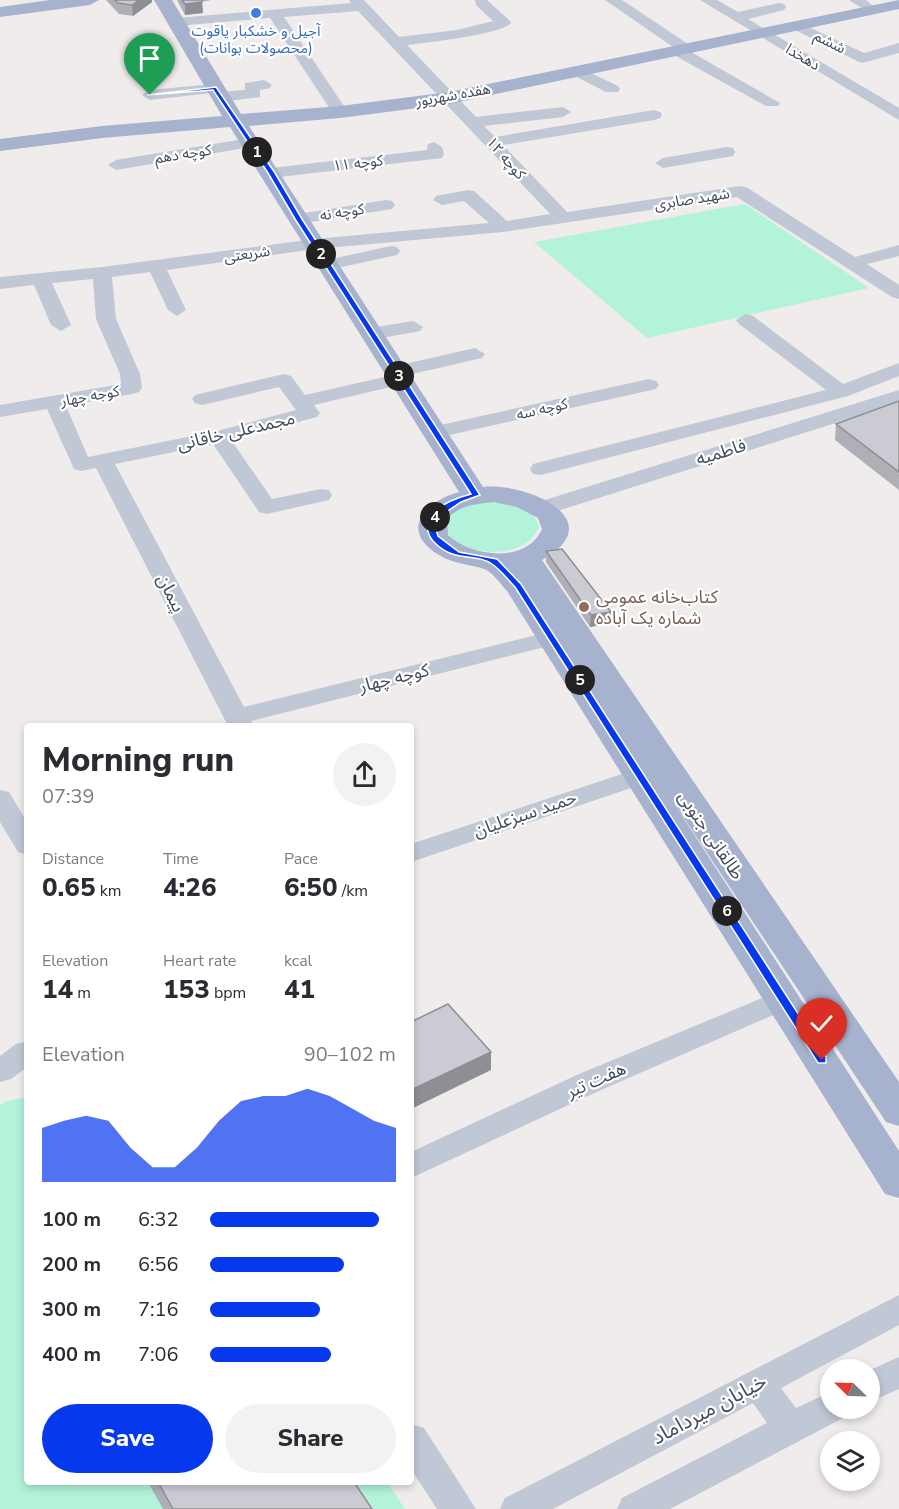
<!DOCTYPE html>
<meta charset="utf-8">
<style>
:root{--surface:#fff;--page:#f2f2f3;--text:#2b2b33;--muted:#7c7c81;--accent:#0639ed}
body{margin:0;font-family:"Nunito Sans","Noto Sans Arabic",sans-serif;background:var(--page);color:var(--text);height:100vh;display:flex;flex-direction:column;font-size:22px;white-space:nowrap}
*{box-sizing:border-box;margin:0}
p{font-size:20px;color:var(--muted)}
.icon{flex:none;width:33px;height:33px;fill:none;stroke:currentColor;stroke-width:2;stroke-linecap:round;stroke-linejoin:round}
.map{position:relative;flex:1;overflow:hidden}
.panel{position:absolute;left:24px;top:723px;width:390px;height:762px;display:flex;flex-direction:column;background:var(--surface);border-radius:6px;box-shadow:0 3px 9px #0003}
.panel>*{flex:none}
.needle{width:39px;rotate:293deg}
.buttons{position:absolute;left:820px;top:1359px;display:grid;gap:12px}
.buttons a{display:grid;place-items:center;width:60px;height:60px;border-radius:50%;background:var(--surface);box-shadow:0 3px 9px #0003;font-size:30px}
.pin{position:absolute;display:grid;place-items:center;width:51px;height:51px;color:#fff;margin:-62px -26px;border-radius:50% 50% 50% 0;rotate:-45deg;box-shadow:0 0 6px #0007}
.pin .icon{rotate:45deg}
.km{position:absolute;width:30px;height:30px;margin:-15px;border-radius:50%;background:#222;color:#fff;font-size:16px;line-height:30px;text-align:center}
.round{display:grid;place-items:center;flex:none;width:63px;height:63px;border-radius:32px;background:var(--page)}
.summary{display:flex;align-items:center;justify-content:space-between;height:102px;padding:0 18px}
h1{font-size:33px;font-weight:800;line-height:45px}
.figures{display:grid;grid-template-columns:repeat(3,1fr);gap:9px;height:102px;padding:6px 18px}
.figures div{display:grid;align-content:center}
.figures b{font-size:26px;font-weight:800}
.figures small{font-size:16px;font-weight:400}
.figures p{font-size:16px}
.chart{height:168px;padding:12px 18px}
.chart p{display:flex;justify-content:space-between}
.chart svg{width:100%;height:108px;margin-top:6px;fill:var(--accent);opacity:.7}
.button{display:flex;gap:12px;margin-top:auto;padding:12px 18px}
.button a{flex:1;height:69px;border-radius:36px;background:var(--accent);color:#fff;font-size:24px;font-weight:800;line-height:69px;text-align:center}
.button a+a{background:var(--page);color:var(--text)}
ul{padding:0 18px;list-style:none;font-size:20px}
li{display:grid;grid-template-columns:96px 72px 1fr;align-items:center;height:45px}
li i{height:15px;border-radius:8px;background:var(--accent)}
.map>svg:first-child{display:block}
.green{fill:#b3f3d9}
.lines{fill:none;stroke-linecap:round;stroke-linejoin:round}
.minor{fill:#c0c7d5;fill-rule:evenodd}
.major{fill:#a7b3ce;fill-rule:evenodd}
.wall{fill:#afafb6}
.shaded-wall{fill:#8e8e94}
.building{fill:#cbcbd4;stroke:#8e8e94;stroke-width:1.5}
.route{fill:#0639ed;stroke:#fff;stroke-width:1.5}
.shop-dot{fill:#3f7fe0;stroke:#fff;stroke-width:2}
.education-dot{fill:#8d6e63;stroke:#fff;stroke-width:2}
.labels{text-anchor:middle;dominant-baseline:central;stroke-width:4.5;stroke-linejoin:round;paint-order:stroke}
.far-shop-label{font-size:15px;fill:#366cbe;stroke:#fff}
.far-street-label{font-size:15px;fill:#424a5b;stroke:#fff}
.street-label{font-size:18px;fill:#424a5b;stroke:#fff}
.education-label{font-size:18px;fill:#785e54;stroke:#fff;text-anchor:start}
.near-street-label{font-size:21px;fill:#424a5b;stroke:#fff}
</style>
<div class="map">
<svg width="899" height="1509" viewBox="0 0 899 1509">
<rect width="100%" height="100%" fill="#efeceb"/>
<path class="green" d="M745,204L869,288L647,338L534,242Z
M504,502C519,507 535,510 539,527C526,561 464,558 445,531C442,502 484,502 504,502Z
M27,1097V1482H387L405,1509H0V1105L7,1101Z"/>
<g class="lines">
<path class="minor" d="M349,0H364L399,37L457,30L493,21L476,5L475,0H487L509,20L511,23C500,35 427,42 407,45L476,117L563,107L571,112L563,117L484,126L495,137L654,110L660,112L662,115L660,118L654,120L503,145L567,212L740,186L746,187L855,257L899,245V256L867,264L899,285V299L892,297L737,197L503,232L315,249L167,270L186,310L177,316L168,310L150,272L112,277L116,319L140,374L142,388L139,392L132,394L66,406L88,457L217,431L296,410L279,387L202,405L195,403L192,399L195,395L284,374L291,376L305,395L389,376L386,372L389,368L396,366L475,348L485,354L482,358L408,375L411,379L408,383L314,405L320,413L317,417L231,440L272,499L321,489L329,490L332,495L329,500L267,514L259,512L213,444L115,464L244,707L553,631L561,633L565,638L561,643L251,721L254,726H228L96,468L81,471L74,469L47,409L0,417V405L121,384L120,374L96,319L93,279L52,283L71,325L61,331L51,325L34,285L0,289V277L102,267L315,239L489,223L464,201L442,205L433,200L436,196L468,190L474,191L507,221L550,214L358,11L284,17L348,112L340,117L334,115L270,18L176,26L169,22L176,18L351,3Z
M605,0H622L691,46L694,49L691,52L780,103L778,106H766L672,54L669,51L673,47Z
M700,0H717L738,12L779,3L784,4L786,7L784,10L748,19L899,108V120Z
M849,0H866L878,10L871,14Z
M798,22L864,53L899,43V53L862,63L857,61L793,29L791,26L793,23Z
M576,66L618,86L620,89L618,92H606L571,74L568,71L571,68Z
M264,80L272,85L270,88L260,90V97L220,102L212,97L220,92L245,90V83Z
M214,84L222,89L220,92L150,100L142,95L150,90Z
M250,138L256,140L258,143L256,146L116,170L108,165L116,160Z
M434,142L442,147L444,154L442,158L271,178L263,173L271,168L427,150L428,144Z
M727,147L733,148L735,152L733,156L663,168L655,163L663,158Z
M386,200L392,201L395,205L392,209L298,224L289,219L298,214Z
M391,246L397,247L400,251L397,255L328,270L319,265L322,261Z
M746,314L753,316L843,384L899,363V376L848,396L541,475L533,474L530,469L533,464L826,390L739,324L736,320Z
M413,321L423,327L420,331L371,340L361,334L371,328Z
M649,379L656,381L659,385L656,389L436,438L429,436L426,432L429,428L436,426Z
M899,390V403L551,513H535L532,508L535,503Z
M640,768L649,770L653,776L649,782L411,862V844Z
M0,790L9,792L27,822V855L18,852L0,822Z
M784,989L794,992L799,999L794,1006L601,1090L411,1178V1152L579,1074Z
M27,1041V1067L11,1079L0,1082V1056L16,1044Z
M899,1295V1325L781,1388L796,1408L831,1392V1408H848L843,1418L670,1509H617L622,1498L767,1423L753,1403L553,1509H500L505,1498Z
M899,1357V1389L870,1402V1370Z
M411,1424L424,1428L476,1509H437L411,1469Z"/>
<path class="major" d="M50,0H99L90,5L0,17V7Z
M154,0H172L241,114L340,106L449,92L899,0V9L449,104L340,118L249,126L483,487C526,482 613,520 542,560L899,1082V1126L886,1122L666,791L899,1151V1198L885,1194L507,591C501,585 492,571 484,569C469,564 453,564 439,555C398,531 425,501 459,492L230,127L102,138L0,151V139L102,126L222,116ZM494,502L517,507L538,518L542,529C527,564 471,557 448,535L447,519C459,505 477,504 494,502Z"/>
</g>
<path class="wall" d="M106,0H152V2L133,16L119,14Z
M177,0H211L202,2L203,13L185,15Z
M899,401V490L835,440L836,424Z
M546,551L611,623L590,627L546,562Z
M148,1482H354L372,1509H163Z"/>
<path class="shaded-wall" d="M139,0H152V2L133,16L132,5Z
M202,2L203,13L185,15V4Z
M611,612V623L590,627L591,615Z
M491,1052V1070L411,1109V1090Z"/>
<path class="building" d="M115,0H139L132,5L118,3Z
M182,0H202V2L185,4Z
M899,401V472L836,424Z
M562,549L611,612L591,615L546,551Z
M448,1004L491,1052L411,1090V1022Z
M158,1482H354L372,1509H173Z"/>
<path class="route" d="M216,87L275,173L302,219L480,495L461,502L439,517L435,526L438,536L459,552L497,559L521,584L826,1057V1063H818L515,587C508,580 501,570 492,564C475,552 454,564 433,541C428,535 426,528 429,520C435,506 456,498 471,494L295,219L268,173L213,90L147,95Z"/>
<circle class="shop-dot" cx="256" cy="13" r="6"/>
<circle class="education-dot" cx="584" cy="607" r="6"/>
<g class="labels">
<g class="far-shop-label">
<text x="256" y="31">آجیل و خشکبار یاقوت<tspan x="256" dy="17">(محصولات بوانات)</tspan></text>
</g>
<g class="far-street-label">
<text transform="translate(830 42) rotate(27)">ششم</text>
<text transform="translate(803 57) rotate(31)">دهخدا</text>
<text transform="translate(453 95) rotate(-10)">هفده شهریور</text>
<text transform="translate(183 154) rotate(-9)">کوچه دهم</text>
<text transform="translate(506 158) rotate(49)">کوچه ۱۲</text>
<text transform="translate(358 163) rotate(-7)">کوچه ۱۱</text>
<text transform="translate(692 199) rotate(-9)">شهید صابری</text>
<text transform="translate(342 212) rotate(-9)">کوچه نه</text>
<text transform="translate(247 254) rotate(-8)">شریعتی</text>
<text transform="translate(90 396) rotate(-10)">کوجه چهار</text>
<text transform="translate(542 409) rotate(-13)">کوچه سه</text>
</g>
<g class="street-label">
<text transform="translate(236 431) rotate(-13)">مجمدعلی خاقانی</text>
<text transform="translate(721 452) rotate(-17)">فاطمیه</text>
<text transform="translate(171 593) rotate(63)">پیمان</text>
<text transform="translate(394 678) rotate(-14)">کوچه چهار</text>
<text transform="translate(525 814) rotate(-19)">حمید سبزعلیان</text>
<text transform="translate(711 835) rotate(56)">طالقانی جنوبی</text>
<text transform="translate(596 1080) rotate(-24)">هفت تیر</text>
</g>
<g class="education-label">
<text x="596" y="597">کتاب‌خانه عمومی<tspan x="596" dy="21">شماره یک آباده</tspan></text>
</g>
<g class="near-street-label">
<text transform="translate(709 1409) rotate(-28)">خیابان میرداماد</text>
</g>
</g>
</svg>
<div class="buttons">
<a><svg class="needle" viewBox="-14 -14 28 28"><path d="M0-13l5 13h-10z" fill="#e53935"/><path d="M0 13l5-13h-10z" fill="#7c7c81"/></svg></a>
<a><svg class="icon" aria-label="layers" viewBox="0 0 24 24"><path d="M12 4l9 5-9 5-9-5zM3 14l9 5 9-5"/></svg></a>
</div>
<div class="pin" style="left:150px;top:95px;background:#1e9e55"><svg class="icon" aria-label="arrive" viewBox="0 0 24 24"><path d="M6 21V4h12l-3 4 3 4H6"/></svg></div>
<div class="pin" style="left:822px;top:1060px;background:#d93025"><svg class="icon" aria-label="check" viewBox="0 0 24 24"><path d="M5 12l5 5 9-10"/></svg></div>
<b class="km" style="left:257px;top:152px">1</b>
<b class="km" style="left:321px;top:254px">2</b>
<b class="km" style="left:399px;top:376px">3</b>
<b class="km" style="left:435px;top:517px">4</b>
<b class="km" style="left:580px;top:680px">5</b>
<b class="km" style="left:727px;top:911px">6</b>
<section class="panel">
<div class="summary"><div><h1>Morning run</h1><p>07:39</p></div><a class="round"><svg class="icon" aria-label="share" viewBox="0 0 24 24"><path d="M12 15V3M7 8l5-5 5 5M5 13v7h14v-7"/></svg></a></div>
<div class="figures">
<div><p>Distance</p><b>0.65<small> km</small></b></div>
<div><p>Time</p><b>4:26</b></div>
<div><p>Pace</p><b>6:50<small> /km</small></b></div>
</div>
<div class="figures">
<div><p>Elevation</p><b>14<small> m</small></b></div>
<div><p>Heart rate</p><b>153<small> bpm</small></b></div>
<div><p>kcal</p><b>41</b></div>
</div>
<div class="chart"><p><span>Elevation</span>90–102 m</p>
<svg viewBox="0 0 160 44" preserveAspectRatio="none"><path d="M0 44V22L10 19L20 17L30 19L40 30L50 38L60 38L70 30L80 19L90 11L100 9L110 9L120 6L130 9L140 14L150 19L160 22V44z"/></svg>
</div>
<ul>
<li><b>100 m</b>6:32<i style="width:91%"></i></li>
<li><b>200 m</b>6:56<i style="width:72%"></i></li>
<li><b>300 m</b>7:16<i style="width:59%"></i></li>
<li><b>400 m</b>7:06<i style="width:65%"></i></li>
</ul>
<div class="button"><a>Save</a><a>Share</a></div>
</section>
</div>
